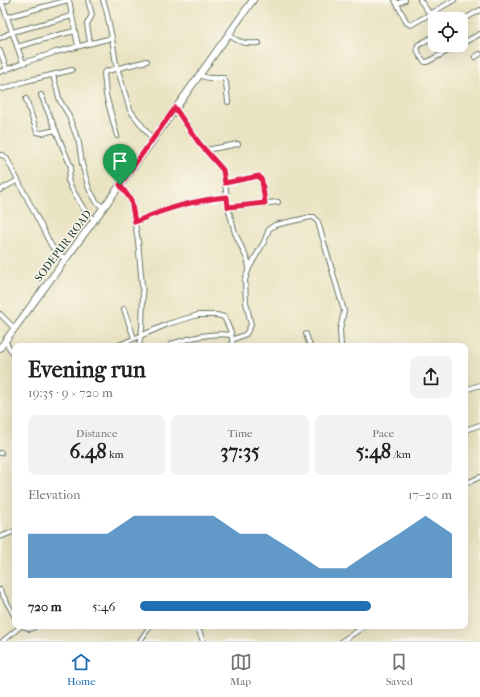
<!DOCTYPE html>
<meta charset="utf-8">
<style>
:root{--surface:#fff;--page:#f2f2f2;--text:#202124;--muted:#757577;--line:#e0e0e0;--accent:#1f6fb2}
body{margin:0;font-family:"IM FELL French Canon",serif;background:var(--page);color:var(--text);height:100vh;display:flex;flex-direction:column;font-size:15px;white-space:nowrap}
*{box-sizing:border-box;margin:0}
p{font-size:13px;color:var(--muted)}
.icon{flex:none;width:22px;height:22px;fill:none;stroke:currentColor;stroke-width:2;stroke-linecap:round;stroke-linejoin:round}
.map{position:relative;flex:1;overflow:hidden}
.details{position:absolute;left:12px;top:343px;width:456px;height:286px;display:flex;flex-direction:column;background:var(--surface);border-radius:8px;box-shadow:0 4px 16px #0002}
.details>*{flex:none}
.controls{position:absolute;left:428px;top:12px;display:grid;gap:8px}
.controls a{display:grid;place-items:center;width:40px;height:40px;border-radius:8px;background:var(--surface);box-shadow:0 4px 16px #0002;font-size:20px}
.pin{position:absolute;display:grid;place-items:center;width:34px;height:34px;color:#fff;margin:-41px -17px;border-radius:50% 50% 50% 0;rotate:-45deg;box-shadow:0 0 4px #0007}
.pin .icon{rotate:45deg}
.round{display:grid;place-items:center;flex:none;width:42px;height:42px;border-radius:8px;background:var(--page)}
.overview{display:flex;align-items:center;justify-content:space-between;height:68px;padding:0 16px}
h1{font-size:22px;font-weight:700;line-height:30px}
.figures{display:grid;grid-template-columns:repeat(3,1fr);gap:6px;height:68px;padding:4px 16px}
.figures div{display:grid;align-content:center;border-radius:8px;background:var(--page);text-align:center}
.figures b{font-size:20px;font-weight:700}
.figures small{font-size:11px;font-weight:400}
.figures p{font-size:11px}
.chart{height:112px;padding:8px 16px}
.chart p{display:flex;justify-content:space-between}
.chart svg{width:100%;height:72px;margin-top:4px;fill:var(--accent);opacity:.7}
ul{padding:0 16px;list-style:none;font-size:13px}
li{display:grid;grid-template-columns:64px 48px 1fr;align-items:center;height:30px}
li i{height:10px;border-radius:5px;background:var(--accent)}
.menu{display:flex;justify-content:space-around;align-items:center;height:56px;border-top:1px solid var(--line);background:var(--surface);font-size:11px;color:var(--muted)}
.menu a{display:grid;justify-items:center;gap:2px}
.menu .active{color:var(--accent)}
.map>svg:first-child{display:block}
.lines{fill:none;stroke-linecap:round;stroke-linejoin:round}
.street-casing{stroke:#676;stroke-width:6}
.primary-casing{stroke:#676;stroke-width:8}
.street{stroke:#fff;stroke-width:4}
.primary{stroke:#fff;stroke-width:6}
.route-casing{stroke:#fff;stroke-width:8}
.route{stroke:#e11d48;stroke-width:5}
.labels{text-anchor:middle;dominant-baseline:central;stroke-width:3;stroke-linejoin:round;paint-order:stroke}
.street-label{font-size:11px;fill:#1f3d34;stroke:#fbf7ec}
</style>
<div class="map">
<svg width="480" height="641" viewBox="0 0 480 641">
<rect width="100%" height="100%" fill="#fbf7ec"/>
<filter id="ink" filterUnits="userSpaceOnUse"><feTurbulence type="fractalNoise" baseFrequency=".025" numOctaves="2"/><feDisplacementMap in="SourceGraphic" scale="8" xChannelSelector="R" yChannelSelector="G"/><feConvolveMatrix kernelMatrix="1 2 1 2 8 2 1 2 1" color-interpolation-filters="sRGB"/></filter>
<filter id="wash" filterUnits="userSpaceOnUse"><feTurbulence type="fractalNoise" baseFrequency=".012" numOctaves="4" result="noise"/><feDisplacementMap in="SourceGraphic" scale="16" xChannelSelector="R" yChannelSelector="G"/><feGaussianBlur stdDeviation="0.9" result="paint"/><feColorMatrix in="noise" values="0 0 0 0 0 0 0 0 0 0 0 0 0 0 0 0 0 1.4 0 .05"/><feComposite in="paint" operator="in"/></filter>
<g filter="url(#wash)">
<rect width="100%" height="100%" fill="#eae3c2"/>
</g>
<g filter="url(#ink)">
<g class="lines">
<defs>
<path id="street" d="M1,0L23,63L56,52L112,38L106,9L103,0
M69,0L78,46
M88,0L92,15L87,24L90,43
M395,0L407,23L411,25L454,0
M420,0L430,14
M1,2L8,0
M397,4L405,0
M7,17L68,0
M461,21L480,10
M228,34C239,43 245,44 259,43
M435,36L418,45C416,51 420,57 425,62H427L459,45
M0,38L12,32L72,16
M112,38L116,64L130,110L153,140
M461,44L480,34
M17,47L58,35L75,31
M0,51L7,70
M475,57L480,54
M0,72L23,63
M53,75L60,101L68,114L79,143L82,164L89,189L96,201L103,208
M199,75L208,78H224L226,83L228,102
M0,88L3,89L26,81L72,70
M41,95L71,167L68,180L71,187L83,208L94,220
M26,99L37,132L42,133L56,130
M175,108L199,143L223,170L229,211L235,233L248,261L249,268L245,280L246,302L251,325L246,334L232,340
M117,136L106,95L104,73L107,71L147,61
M206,150L238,144
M0,155H3L7,159L51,245L57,253L66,259
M225,183L259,176L262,181L265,203
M120,185L131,200L138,241L143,296L142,328L139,346
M0,190L18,180
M228,207L278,202
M135,222C164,209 195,200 227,197
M249,268L264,242L269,229L275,225L311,217H314L318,222L344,311L340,330L341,346
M124,309L134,338
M0,314L14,328
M306,334L310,346
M5,341L15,357
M171,344C191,338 210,332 231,335
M117,346L168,324L198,315H217L224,317L231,332L233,346
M465,390L480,385
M465,430L480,425
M0,453H1
M465,484L480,477
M0,537L15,531
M0,590L15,617
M23,626L30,629L36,626
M197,626L203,641
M3,641L21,626
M140,641L150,626
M342,641L365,626"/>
<path id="primary" d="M0,348L146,150L253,0"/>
</defs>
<use href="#street" class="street-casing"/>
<use href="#primary" class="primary-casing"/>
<use href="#street" class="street"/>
<use href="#primary" class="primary"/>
</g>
</g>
<g class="lines" filter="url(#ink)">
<defs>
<path id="route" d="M175,108L199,143L223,170L225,183L259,176L262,181L265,203L228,207L227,197C195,200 164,209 135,222L131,200L120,185Z"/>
</defs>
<use href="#route" class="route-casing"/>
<use href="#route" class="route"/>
</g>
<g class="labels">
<g class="street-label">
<text transform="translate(63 246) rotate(-53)">SODEPUR ROAD</text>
</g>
</g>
</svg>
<div class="controls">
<a><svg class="icon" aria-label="locate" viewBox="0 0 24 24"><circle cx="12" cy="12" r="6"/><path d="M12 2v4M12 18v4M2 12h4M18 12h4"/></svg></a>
</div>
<div class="pin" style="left:120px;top:185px;background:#1e9e55"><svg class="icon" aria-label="arrive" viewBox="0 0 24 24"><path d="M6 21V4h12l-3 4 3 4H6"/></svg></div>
<section class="details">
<div class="overview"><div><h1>Evening run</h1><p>19:35 · 9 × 720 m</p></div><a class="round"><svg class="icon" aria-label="share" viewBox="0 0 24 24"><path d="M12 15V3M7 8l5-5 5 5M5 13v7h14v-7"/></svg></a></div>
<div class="figures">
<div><p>Distance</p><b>6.48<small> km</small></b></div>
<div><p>Time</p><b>37:35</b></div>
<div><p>Pace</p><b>5:48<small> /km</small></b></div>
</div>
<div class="chart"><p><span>Elevation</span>17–20 m</p>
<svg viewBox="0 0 160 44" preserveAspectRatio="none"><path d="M0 44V17L10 17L20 17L30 17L40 6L50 6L60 6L70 6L80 17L90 17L100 27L110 38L120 38L130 27L140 17L150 6L160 17V44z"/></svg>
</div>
<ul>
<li><b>720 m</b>5:46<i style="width:74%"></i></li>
</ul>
</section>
</div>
<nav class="menu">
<a class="active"><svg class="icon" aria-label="home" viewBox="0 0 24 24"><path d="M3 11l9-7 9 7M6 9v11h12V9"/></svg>Home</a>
<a><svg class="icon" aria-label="map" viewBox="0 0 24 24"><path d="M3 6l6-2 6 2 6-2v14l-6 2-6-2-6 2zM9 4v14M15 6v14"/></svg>Map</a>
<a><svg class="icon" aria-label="saved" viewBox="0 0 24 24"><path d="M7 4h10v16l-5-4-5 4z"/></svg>Saved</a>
</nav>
